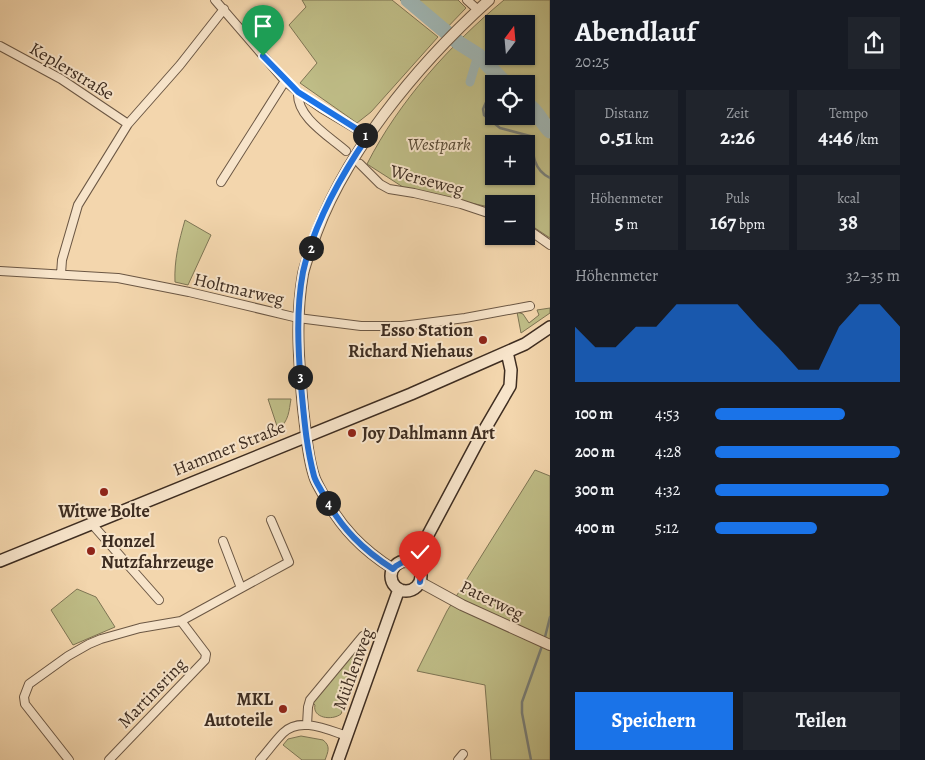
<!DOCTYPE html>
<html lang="de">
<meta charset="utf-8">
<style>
:root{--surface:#171b24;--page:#20242c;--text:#f1f3f6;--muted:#9ea1a6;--accent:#1a73e8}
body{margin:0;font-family:Alegreya,serif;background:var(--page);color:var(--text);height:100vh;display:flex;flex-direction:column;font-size:19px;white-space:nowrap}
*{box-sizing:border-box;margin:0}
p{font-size:16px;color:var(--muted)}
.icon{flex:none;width:28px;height:28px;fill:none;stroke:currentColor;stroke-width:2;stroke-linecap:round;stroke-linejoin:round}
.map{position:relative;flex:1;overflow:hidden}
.panel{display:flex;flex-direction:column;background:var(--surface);width:375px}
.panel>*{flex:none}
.needle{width:32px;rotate:16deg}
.tools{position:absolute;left:485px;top:15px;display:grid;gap:10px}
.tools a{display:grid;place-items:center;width:50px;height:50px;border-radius:0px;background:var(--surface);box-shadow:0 1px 4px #0004;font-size:25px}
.pin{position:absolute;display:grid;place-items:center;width:42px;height:42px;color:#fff;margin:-51px -21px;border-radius:50% 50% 50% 0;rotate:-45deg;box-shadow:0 0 5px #0007}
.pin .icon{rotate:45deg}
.km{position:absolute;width:25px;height:25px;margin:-12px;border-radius:50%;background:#222;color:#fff;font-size:14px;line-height:25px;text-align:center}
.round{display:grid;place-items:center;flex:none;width:52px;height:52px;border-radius:0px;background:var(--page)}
.head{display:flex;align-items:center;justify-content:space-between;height:85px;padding:0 25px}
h1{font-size:28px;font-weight:600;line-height:38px}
.figures{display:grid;grid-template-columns:repeat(3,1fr);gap:8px;height:85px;padding:5px 25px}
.figures div{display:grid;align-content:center;border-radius:0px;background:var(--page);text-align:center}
.figures b{font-size:21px;font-weight:600}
.figures small{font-size:14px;font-weight:400}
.figures p{font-size:14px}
.chart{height:140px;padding:10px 25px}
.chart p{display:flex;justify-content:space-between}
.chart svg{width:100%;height:90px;margin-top:5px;fill:var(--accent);opacity:.7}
.primary-button{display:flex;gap:10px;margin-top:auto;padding:10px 25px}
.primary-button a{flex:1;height:58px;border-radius:0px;background:var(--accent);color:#fff;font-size:20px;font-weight:600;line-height:58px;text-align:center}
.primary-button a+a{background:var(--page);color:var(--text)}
ul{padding:0 25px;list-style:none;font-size:16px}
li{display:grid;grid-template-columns:80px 60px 1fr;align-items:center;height:38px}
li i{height:12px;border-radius:6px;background:var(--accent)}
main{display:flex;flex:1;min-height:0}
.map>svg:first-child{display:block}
.green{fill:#bfbd87;stroke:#7e7554;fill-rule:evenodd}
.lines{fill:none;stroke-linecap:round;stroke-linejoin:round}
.stream{stroke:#79807a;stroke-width:2.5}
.canal{stroke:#a0b7b5;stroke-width:9}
.river{stroke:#a0b7b5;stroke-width:15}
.minor-casing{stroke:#6b5744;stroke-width:10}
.tertiary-casing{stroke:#6b5744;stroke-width:12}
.secondary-casing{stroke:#3e2d21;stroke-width:14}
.minor{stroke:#f7e4ca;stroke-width:8}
.tertiary{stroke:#f7e4ca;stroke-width:10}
.secondary{stroke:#f7e4ca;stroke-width:11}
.route-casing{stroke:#fff;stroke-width:10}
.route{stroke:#1a73e8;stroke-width:6}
.poi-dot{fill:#8f2418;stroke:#f7e4ca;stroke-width:2}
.labels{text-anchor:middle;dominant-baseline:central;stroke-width:4;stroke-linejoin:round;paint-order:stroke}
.street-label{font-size:18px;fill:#3e2d21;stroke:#f7e4ca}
.park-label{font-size:18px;font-style:italic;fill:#584a35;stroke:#f7e4ca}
.poi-label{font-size:18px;font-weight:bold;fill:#3e2d21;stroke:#f7e4ca;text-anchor:end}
</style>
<main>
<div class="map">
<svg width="550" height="760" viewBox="0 0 550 760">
<rect width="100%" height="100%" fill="#f3d6ad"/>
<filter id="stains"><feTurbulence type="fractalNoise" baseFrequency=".004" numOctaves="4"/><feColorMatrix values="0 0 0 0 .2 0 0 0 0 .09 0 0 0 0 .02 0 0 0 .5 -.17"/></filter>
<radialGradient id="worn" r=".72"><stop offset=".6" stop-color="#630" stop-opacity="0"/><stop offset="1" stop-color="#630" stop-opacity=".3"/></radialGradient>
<path class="green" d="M302,0H392L438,37L371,112L357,123L300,83L317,63L289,25L306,7Z
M400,0H458L466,8L441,34Z
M504,0H550V238L526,222V204H494V208L406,189L367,164C399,101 450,45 504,0ZM494,24H526V56H494ZM494,84H526V116H494ZM494,144H526V176H494Z
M185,220L211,235L188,285L175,282C174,260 179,241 185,220Z
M550,308V313L521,333L517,312L523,314L529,323L539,315L537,310Z
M268,399H291C289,410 289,422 278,429Z
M535,470L550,476V760H491L485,685L417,671L447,611Z
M77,589L96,597L115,627L73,645L51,610Z
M361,651L364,652L341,714C332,721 312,718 315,705L313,703L352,654Z
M301,736L323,740C331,746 328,752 325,760H302L283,745L288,739Z"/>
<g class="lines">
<path class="stream" d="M496,72L492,89L483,109L484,115L500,128L530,136L533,139C532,155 534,170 550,178
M544,641L550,617
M531,760L522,713V702L542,646"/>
<path class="canal" d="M470,82L478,55"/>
<path class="river" d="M408,0L459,43L478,55L506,84
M526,103C539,112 540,121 550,131"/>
<defs>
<path id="minor" d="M215,0L285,81L298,92L321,108L368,136
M467,0L478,10
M0,46L61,79L128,124
M298,92C296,117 329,136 346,151
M360,164L380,184L389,189L414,193L461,204L494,215
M221,182L285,81
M526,228L550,245
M0,271L118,278L189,292L298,318L361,326H402L465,318L530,306
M61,274L62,260L78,205L128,124L180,65L224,9
M91,523L159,600
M223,541L241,588
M307,725L308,707L310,700L363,636
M69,760L25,704L24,697L29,684L68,656L89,644L101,639L140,628L181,621L289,562L271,520
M109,760L205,660L206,654L181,621
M260,760C268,751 275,741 283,733C300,716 328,730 347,736
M458,760L463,754"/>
<path id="tertiary" d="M393,569C363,550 341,528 324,496C321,490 316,483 314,476C307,455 306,431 303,409C299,364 295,319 303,274C305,265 308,257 311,249C339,158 419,63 489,0
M420,582L462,605L550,645"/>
<path id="secondary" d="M391 576a15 15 0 1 1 30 0a15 15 0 1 1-30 0Z
M0,561L411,394L525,344L550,327
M413,563L478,441L510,386L511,370L507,352
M338,760L399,589"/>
</defs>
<use href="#minor" class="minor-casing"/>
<use href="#tertiary" class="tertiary-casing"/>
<use href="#secondary" class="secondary-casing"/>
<use href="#minor" class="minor"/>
<use href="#tertiary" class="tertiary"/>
<use href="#secondary" class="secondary"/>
</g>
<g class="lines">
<defs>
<path id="route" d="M263,56L298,92L368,136C340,177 314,223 303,272C296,309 298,349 301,386C304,416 306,446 314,476C316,483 321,489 324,496C341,528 363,550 393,569L396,566L403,562L416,565L421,573L420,582"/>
</defs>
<use href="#route" class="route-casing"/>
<use href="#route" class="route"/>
</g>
<g class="poi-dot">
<circle cx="483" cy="340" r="5"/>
<circle cx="352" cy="433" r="5"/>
<circle cx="104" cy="492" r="5"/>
<circle cx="91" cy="551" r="5"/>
<circle cx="283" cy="709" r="5"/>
</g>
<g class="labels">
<g class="street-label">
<text transform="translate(72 71) rotate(31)">Keplerstraße</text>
<text transform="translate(427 180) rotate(15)">Werseweg</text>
<text transform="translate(239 289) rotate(13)">Holtmarweg</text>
<text transform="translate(229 448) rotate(-22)">Hammer Straße</text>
<text transform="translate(492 600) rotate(26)">Paterweg</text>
<text transform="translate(353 669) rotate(-70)">Mühlenweg</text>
<text transform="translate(152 693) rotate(-46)">Martinsring</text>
</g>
<g class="park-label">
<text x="439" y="144">Westpark</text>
</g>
<g class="poi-label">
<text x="473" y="330">Esso Station<tspan x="473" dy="21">Richard Niehaus</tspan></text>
<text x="362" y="433" text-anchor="start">Joy Dahlmann Art</text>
<text x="104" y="511" text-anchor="middle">Witwe Bolte</text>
<text x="101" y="541" text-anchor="start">Honzel<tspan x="101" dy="21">Nutzfahrzeuge</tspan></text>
<text x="273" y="699">MKL<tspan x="273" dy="21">Autoteile</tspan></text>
</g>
</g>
<rect width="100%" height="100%" filter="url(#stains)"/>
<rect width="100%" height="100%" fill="url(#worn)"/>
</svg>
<div class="tools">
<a><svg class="needle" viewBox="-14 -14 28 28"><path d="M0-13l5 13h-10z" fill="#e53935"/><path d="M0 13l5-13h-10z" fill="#9ea1a6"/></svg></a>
<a><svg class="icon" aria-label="locate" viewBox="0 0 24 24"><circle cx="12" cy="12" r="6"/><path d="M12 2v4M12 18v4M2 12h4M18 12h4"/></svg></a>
<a>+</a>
<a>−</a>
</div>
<div class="pin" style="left:263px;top:56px;background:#1e9e55"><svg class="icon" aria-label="arrive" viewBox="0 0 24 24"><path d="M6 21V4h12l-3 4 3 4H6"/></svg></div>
<div class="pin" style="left:420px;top:582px;background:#d93025"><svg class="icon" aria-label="check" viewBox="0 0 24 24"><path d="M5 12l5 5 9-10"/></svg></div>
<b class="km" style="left:365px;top:135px">1</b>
<b class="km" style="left:311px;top:248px">2</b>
<b class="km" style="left:300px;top:377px">3</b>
<b class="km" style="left:328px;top:503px">4</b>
</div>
<section class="panel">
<div class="head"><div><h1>Abendlauf</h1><p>20:25</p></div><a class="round"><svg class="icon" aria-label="share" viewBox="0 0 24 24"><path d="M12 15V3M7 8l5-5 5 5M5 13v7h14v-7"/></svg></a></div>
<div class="figures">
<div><p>Distanz</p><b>0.51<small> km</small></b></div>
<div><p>Zeit</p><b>2:26</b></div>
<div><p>Tempo</p><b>4:46<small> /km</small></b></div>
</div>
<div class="figures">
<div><p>Höhenmeter</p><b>5<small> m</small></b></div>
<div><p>Puls</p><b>167<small> bpm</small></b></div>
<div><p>kcal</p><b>38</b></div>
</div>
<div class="chart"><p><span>Höhenmeter</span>32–35 m</p>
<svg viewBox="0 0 160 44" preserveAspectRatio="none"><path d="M0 44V17L10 27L20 27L30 17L40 17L50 6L60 6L70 6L80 6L90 17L100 27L110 38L120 38L130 17L140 6L150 6L160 17V44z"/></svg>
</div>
<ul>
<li><b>100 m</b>4:53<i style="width:70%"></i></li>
<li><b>200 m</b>4:28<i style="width:100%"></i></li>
<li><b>300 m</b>4:32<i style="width:94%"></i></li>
<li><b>400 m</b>5:12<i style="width:55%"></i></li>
</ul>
<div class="primary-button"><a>Speichern</a><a>Teilen</a></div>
</section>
</main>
